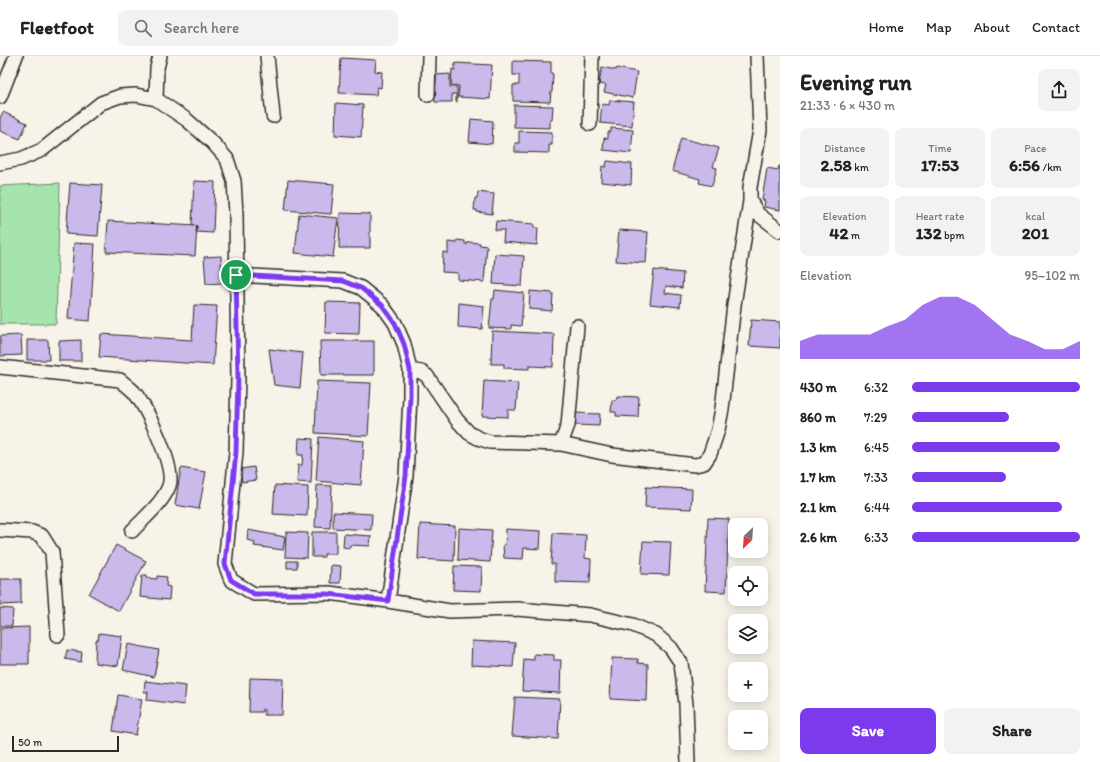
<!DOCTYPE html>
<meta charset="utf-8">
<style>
:root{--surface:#fff;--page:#f2f2f2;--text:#222;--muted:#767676;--line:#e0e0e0;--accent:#7c3aed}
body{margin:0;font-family:Itim,sans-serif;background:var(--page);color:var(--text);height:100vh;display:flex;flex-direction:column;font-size:15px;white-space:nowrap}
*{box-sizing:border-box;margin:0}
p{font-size:13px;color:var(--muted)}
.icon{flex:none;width:22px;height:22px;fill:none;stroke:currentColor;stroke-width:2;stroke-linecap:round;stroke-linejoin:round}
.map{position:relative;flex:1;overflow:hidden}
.details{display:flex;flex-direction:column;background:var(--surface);width:320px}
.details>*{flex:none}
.needle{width:26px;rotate:205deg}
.tools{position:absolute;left:728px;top:462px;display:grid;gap:8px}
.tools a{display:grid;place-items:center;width:40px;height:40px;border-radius:8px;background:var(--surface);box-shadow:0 2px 10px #0003;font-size:20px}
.scale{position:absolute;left:12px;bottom:10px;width:107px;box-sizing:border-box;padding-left:4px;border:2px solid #2b2b2b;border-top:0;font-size:11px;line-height:14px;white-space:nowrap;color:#2b2b2b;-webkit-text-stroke:3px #f7f3e8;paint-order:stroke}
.pin{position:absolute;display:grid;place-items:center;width:34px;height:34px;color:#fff;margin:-17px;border:2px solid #fff;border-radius:50%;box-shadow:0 1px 4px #0007}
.round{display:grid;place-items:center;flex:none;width:42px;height:42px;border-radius:8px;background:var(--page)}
.head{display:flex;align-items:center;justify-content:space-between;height:68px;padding:0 20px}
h1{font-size:22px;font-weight:700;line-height:30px}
.metrics{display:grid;grid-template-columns:repeat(3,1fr);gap:6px;height:68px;padding:4px 20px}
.metrics div{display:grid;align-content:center;border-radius:8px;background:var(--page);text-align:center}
.metrics b{font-size:17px;font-weight:700}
.metrics small{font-size:11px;font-weight:400}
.metrics p{font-size:11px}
.chart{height:112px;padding:8px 20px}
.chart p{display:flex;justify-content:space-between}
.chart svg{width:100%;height:72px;margin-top:4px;fill:var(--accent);opacity:.7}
.action{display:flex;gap:8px;margin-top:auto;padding:8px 20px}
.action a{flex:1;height:46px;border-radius:8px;background:var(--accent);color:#fff;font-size:16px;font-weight:700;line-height:46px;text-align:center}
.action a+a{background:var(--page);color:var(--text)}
ul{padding:0 20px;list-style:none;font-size:13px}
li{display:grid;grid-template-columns:64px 48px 1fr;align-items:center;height:30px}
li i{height:10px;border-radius:5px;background:var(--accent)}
header{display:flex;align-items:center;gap:24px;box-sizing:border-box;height:56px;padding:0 20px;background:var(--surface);border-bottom:1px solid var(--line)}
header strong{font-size:19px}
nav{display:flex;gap:22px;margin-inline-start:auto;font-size:14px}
.search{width:280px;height:36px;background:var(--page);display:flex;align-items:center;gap:10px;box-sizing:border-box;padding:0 14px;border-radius:8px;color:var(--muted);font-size:15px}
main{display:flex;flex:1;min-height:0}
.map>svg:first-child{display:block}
.green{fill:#a5e4ac;stroke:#68886c}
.building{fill:#cab9ea;stroke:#2b2b2b}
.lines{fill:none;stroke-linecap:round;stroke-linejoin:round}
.minor-casing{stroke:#2b2b2b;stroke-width:16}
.minor{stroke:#f7f3e8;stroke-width:13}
.route-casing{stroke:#fff;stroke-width:8}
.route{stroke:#7c3aed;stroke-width:5}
</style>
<header>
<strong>Fleetfoot</strong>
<div class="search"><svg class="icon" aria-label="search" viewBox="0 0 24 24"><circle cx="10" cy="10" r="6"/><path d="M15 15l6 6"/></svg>Search here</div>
<nav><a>Home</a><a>Map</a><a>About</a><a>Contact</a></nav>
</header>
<main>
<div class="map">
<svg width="780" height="706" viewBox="0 0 780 706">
<rect width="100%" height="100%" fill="#f7f3e8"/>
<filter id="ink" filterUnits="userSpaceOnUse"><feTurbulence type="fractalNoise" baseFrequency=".025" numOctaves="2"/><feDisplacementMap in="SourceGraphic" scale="8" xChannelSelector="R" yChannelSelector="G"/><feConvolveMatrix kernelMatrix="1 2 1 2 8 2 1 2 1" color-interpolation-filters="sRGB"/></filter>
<g filter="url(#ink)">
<path class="green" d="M60,127L56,268H0V130Z"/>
<path class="building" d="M341,2L376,4L375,15L382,16L381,32L377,31L376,39L339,37Z
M513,5L551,6V17L553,18L552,36H551L550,46L513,45V29H519V19H513Z
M455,7L492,9L490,43L458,41L459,30L451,29L452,13L455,14Z
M602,11L616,14L617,12L637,16L633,42L604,36L606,29L599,28Z
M450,18V31H457V46H456V38H452V46H435L434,27H436V19Z
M610,44L634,46L632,70L600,67L602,48L609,49Z
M336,47L363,49L361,81L335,79Z
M514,49L553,50L552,64H550V72L514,71Z
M3,56L27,67L20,83L0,75V62Z
M471,63L493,65L492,88L469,86Z
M611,72L633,74L631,97L603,94L604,82L608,83V76H611Z
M519,75L552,76V89H549V97L515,96V87H519Z
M681,82L719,92L713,111L717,112L712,130L699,127L700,123L672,115Z
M607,105L632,108L631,129L601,126L602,110L606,111Z
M779,110H780V154L764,151L765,145L762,144L767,112L778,114Z
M288,124L334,128L331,158L285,154Z
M194,125L215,126L213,177L196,176L197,170L192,169Z
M70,127L102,129L98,180L66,178Z
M478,136L494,138L492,158L477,156V154H474L475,142H477Z
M340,157L370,158V192H339Z
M299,158L338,162L333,201L295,197Z
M108,165L197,170L195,200L106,196Z
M496,165L534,168V172H538L537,189L503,186L504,174H495Z
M619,174L648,176L646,207L616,205Z
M457,184L465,185V188H468V186L480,187V189L487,190L484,226L458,224V217L442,216L443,196L448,197V186L457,187Z
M74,187L95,188L90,265L68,263Z
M495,198L524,200L522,230L493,228Z
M221,200L222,227L206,228L204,201Z
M654,214L683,217L682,232L666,230L665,237L681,239L680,251L650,248Z
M495,234L524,237L521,270L511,269V273L489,272L492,243H494Z
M530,235L553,237L552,255L529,253Z
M326,246L360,247L359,278L325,277Z
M459,247L484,250L482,273L458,271Z
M194,249L217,250L213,309L99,301L101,278L192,284Z
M751,264L780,266V292L749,290Z
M492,275L554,278L553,311L529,310V313L504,312V308H491Z
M21,279L22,299L0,300V280Z
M27,284H48L49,304H27Z
M81,284V305H59V285Z
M320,285H374V319H321Z
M269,293L303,297L300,332L274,329Z
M317,325L371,327L368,380L315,377Z
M484,325L518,327L516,354H508V361L482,360Z
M617,340L639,341L638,361L616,360V356H611L612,344H616Z
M575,357L600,358L599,370L574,369Z
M319,381L364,385L361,429L316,425Z
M299,382L313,383L311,427L297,426L298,409H302L303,399H298Z
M254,411L256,424L242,426L240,413Z
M181,412L206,416L199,453L175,449Z
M275,429L308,431L307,460L273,458Z
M317,429L332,430L330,472L315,471Z
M646,431L692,433L691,453L645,451Z
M333,456L372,458L371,474L333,472Z
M708,462L729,463L726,536L705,535Z
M420,468L455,470L454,505L418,503Z
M459,472L492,474L490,506L458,504Z
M506,473L541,475L540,493L524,492L523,503L504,502L503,489H505Z
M248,474L285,481L283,494L254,490L255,486L247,484Z
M286,476L308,477L307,502L285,501Z
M312,476H336V498H324V501H312Z
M553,477L586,479L585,502L591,503L590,527L555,526V508H551Z
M344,478L371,480L370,490L350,489V492L343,491Z
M643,485L671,486L669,519L641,518Z
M116,489L146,505L119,555L89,538Z
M287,505H297V512H287Z
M331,509L341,510L340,527H330Z
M454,510L482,511L481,535L453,534Z
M142,519H147L146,522L157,523V520L167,521L166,530L170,531L169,544L140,541Z
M0,523H21V548L0,549Z
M0,552L13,553L12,570H0Z
M29,571V608H0V572Z
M99,577L122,580L118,610L95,607L96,584H98Z
M472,585L515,587L513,611L471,609Z
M128,588L159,594L154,621L123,614Z
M67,594L82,596L81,606L65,603Z
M534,598L554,599V604H561L560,637L522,635L524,603L534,604Z
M612,602L638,603V607L648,608L647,645L610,643Z
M250,622L283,623L282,659H264V654L262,653V656H249Z
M145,625L186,630L184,649L147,644L148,636H144Z
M118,639L142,643L136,679L113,675Z
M515,641L560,643L558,683L512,680Z"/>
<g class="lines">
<defs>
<path id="minor" d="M267,0L273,60
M757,0L760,74L750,131V145L758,158L780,175
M428,39L429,0
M0,41L16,0
M156,43L157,12L160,0
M590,68L592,0
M0,107L21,103L42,94L101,47L120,40L136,39L156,43L187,64L213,87L227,103L234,125L236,158L238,322L236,396L225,508L231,524L254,538L329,537L388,545L450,555L517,553L590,559L633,569L656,579L671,592L681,607L686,648L688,706
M236,219L343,225L361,232L382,249L395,267L404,288L410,314V341L406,420L388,545
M0,311L120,324C125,328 130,332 134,336C146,351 176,411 169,430C162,448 145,461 132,475
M410,314L421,316L427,320L457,364L469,377L478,382L490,386L561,388L612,399L695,409L704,407L710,398L718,374L722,353L734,249L750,145
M561,388L568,369L577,270
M0,474L32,476L42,480L52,496L58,579"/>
</defs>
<use href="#minor" class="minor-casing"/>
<use href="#minor" class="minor"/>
</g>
</g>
<g class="lines" filter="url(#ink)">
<defs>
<path id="route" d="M236,219L343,225L361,232L382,249L395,267L404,288L410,314V341L406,420L388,545L328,538H254L231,524L225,508L236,396L238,322Z"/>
</defs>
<use href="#route" class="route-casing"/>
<use href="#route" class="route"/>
</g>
</svg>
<div class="tools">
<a><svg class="needle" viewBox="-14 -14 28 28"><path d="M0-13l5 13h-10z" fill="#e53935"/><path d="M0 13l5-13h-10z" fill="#767676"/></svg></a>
<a><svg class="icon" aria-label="locate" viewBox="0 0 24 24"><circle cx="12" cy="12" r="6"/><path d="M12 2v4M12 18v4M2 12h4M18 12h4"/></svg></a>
<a><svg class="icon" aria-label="layers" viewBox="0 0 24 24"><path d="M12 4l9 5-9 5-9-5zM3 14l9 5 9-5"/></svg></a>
<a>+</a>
<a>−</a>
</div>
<div class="scale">50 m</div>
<div class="pin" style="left:236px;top:219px;background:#1e9e55"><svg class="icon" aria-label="arrive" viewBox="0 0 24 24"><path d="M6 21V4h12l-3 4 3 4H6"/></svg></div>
</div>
<section class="details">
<div class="head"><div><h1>Evening run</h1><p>21:33 · 6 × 430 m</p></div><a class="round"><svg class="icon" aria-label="share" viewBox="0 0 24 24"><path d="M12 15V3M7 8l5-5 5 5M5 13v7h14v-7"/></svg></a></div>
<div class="metrics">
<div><p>Distance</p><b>2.58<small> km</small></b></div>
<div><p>Time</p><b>17:53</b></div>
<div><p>Pace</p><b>6:56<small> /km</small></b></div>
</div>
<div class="metrics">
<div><p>Elevation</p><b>42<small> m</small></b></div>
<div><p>Heart rate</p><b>132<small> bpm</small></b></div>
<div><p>kcal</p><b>201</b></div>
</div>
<div class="chart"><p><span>Elevation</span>95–102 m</p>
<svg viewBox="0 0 160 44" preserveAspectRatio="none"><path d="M0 44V33L10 29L20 29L30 29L40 29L50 24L60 20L70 11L80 6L90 6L100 11L110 20L120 29L130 33L140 38L150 38L160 33V44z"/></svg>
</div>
<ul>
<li><b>430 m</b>6:32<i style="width:100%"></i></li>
<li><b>860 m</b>7:29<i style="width:58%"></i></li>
<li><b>1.3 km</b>6:45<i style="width:88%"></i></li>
<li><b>1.7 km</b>7:33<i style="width:56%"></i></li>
<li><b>2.1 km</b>6:44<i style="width:89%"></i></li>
<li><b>2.6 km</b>6:33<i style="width:100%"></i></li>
</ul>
<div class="action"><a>Save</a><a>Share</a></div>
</section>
</main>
